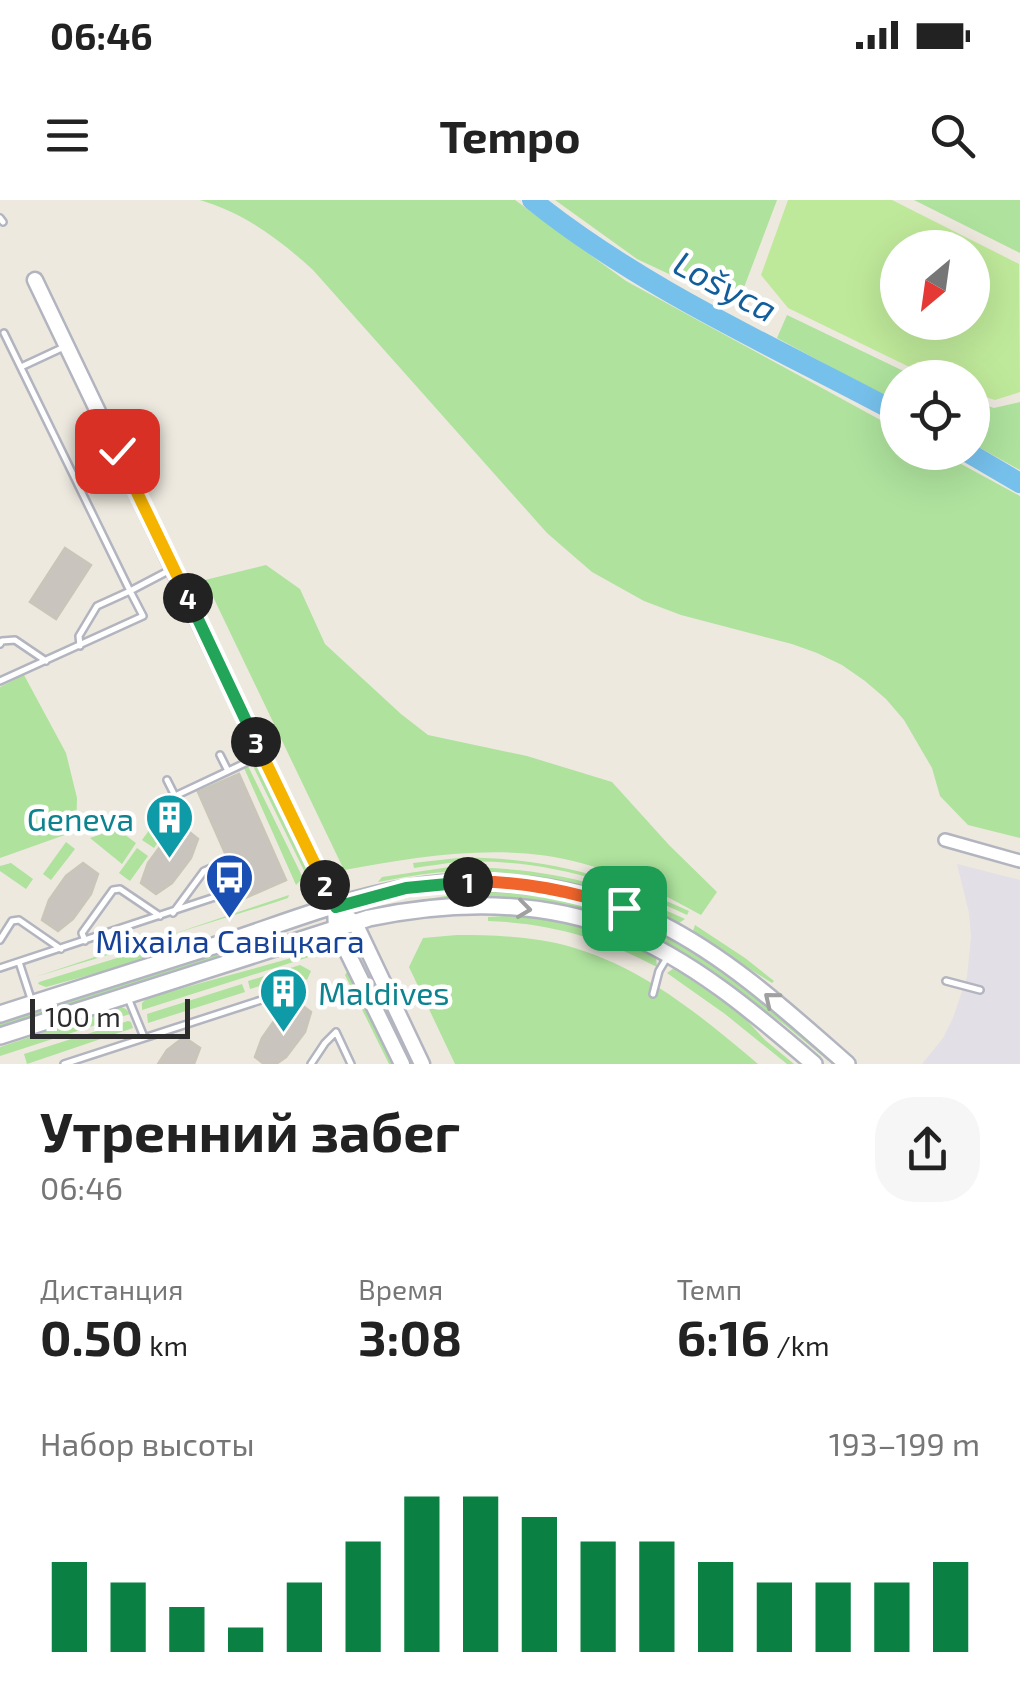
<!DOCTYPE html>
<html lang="ru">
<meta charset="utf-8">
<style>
:root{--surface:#fff;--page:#f6f6f6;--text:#222;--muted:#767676;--accent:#0b8043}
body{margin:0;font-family:"Exo 2",sans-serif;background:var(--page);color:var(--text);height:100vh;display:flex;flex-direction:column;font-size:38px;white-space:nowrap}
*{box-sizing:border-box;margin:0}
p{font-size:32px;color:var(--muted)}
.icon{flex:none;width:55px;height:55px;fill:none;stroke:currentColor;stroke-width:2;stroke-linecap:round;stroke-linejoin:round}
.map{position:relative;height:864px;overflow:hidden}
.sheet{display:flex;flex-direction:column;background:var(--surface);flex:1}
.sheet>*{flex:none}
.needle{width:65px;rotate:209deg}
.fabs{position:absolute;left:880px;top:30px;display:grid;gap:20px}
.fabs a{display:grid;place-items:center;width:110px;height:110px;border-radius:50%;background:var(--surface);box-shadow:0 10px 40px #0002;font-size:50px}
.scale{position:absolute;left:30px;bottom:25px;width:160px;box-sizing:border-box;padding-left:10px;border:5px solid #2c2c2c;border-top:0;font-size:28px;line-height:35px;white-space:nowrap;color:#2c2c2c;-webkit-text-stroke:8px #fff;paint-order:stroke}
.pin{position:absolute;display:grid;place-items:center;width:85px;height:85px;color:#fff;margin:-42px;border-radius:20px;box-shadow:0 5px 15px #0006}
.km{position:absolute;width:50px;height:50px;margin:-25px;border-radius:50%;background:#222;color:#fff;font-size:28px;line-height:50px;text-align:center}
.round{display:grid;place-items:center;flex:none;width:105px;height:105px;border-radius:40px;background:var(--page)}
.summary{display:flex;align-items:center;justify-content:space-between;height:170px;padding:0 40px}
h1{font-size:55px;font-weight:700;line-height:75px}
.stats{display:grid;grid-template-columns:repeat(3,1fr);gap:15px;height:170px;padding:10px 40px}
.stats div{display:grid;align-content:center}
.stats b{font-size:50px;font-weight:700}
.stats small{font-size:28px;font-weight:400}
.stats p{font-size:28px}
.chart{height:280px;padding:20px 40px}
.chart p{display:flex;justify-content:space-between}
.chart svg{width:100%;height:180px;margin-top:10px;stroke:var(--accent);stroke-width:6}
.status{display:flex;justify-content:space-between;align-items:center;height:70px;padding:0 50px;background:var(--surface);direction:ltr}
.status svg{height:28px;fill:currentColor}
header{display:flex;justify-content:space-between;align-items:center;height:130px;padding:0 40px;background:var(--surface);font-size:45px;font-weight:700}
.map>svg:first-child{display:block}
.industrial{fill:#e2dfe6}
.green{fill:#aee29d}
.pitch{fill:#bfe99a;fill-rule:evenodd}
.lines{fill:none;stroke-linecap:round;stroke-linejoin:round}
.river{stroke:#76c1ec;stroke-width:20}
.building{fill:#c9c5be;stroke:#c9c5b8;stroke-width:2.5}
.service-casing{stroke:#b2b4bf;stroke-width:10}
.minor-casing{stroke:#b2b4bf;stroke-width:16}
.tertiary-casing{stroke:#b2b4bf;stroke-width:19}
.secondary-casing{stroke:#b2b4bf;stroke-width:20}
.service{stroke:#fff;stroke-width:5}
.minor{stroke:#fff;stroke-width:11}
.tertiary{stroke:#fff;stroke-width:14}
.secondary{stroke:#fff;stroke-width:15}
.oneway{stroke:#a0a0a0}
.split-1-casing{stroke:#fff;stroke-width:20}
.split-2-casing{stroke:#fff;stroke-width:20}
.split-3-casing{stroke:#fff;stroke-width:20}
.split-4-casing{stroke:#fff;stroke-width:20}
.split-5-casing{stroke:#fff;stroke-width:20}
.split-1{stroke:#f0652b;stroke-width:12}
.split-2{stroke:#22a559;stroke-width:12}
.split-3{stroke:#f5b400;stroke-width:12}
.split-4{stroke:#22a559;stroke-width:12}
.split-5{stroke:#f5b400;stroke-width:12}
.labels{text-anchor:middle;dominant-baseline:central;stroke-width:9;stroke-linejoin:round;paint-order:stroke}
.culture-label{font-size:32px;fill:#0d838f;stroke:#fff;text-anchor:end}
.transit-label{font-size:32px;fill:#164399;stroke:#fff}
.water-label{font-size:35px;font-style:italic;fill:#115e9b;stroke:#fff}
</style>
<div class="status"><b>06:46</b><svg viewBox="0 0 49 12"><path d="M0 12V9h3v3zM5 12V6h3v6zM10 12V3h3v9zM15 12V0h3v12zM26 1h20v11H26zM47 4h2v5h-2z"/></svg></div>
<header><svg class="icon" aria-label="menu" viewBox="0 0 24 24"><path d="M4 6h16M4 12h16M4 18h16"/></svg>Tempo<svg class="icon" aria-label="search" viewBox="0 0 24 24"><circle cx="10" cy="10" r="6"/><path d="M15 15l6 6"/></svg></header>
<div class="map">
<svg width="1020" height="864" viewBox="0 0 1020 864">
<rect width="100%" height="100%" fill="#ede9df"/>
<path class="industrial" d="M957,664L1020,680V864H922L943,838L953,818L967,777L971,737L969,713Z"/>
<path class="green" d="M200,0H515L626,81L897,229L898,252L941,253L1020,296V638L968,625L940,596L932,568L904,520L886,499L865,481L842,465L817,453L792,444L681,415L644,401L592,372L547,333L313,70C279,39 244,13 200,0Z
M555,0H777L737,106L637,59Z
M914,0H1020V53Z
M787,115L916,177L898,178L897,203L777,138Z
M973,201L994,208L1020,202V270L973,244Z
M266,365L300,389L325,444L401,514L428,535L527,556L612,582L669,645L717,692L701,715C663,694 623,674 581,663C504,642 421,656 344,670L205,380Z
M24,475L66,553L77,598L76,631L0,658V487Z
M254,562H260L278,591L288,624L314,678L310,683L252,564Z
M248,566L302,676V679L296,685L244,568Z
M163,611L174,619L154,648L142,640Z
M117,629L136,643L122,664L90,638Z
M66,642L75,649L51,680L43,674Z
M137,648L148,656L130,681L119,673Z
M458,658C540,656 615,677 689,711L687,715C616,681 540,658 460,662C445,663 429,666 414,668L413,663Z
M11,663L33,679L26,689L0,671V666Z
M450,667C541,667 602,680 685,719L679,723H673C608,686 522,671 447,672C424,673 400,678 378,682L382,677Z
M481,690C499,689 517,691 535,694C660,710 743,786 836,864H832L785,825L727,783L662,742L624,724L580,710L512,698H458L386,706Z
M289,695L288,698L273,703L170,735Z
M525,715C571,721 614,736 656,758L657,767C603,738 549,723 488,721V717Z
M695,725L745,758L774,781L772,783L696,735L693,731Z
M192,735L193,738L126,765L46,787L38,784L39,782Z
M457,735C490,735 523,736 556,743C635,761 698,813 758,864H455L409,767L423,738Z
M152,738L155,740L154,741L35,777Z
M237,747L238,750L203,766L0,832V824Z
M311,752L309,757L142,810V803L146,799C201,782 256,769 311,752Z
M300,765L311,771L307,780L295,775L250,789L248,781Z
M674,768L740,813L765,840L794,864H787L725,814L667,773Z
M349,769L395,864H389L345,775Z
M242,784L245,792L148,823L147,814Z
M121,807L126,809L130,814L0,856V847Z
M128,821L131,822L133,828L27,864L24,854Z"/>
<path class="pitch" d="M788,0H892L1019,64L1020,192L995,200L973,193L972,178L930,177L788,108L761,75ZM898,48H972V122H898Z"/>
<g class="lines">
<path class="river" d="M532,0C643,89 773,146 898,213
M967,252L1020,283"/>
</g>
<path class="building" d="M65,348L91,365L56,419L30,402Z
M239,574L286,680L245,698L198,592Z
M183,627L198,639L191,658L172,683L156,694L141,683L148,663L165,640Z
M83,663L98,674L91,694L73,719L58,731L42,720L49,700L66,676Z
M296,801L311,812L305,832L286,857L276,864H264L255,857L262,838L279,814Z
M184,837L200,848L194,864H158L167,850Z"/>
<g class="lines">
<defs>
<path id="service" d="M0,18L3,22
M4,133L130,391L97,406L79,436L80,446
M21,167L64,147
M0,444L2,441L15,440L46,461
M0,481L143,416L130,391L172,369
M220,555L228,571
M167,580L175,596L260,556
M0,740L12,721L19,720L61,749
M85,741L82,733L113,690L120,689L160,716
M19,762L32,802
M0,768L227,693L218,671L211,668L204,671L173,713
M946,781L980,790
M653,794L659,771L668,756
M128,798L144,837
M64,864L298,788
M311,864L325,843L336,832L351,864"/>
<path id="minor" d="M945,640L1020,661"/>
<path id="tertiary" d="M35,80L335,707L336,729L402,864
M335,707L355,723L422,864"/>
<path id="secondary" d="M0,814C77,789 154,765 232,740C289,721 347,698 407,688C491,674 581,685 659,723C729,758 789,813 847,864
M0,836L369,718C451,701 538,699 618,730C691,759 755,813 814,864"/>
</defs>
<use href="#service" class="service-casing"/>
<use href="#minor" class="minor-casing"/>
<use href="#tertiary" class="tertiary-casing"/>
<use href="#secondary" class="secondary-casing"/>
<use href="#service" class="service"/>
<use href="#minor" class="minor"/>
<use href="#tertiary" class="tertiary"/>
<use href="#secondary" class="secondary"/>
</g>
<defs><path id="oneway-chevron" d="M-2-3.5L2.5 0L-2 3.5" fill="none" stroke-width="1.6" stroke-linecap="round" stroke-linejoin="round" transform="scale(2.5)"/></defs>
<g class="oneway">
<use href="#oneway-chevron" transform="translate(524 709) rotate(7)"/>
<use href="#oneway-chevron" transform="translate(771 799) rotate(-141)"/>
</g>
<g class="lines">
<defs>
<path id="split-1" d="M468,682C521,680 573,692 624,708"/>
<path id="split-2" d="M325,685L336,707L406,688L468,682"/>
<path id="split-3" d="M256,542L325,685"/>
<path id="split-4" d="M188,398L256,542"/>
<path id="split-5" d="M117,251L188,398"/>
</defs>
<use href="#split-1" class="split-1-casing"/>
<use href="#split-2" class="split-2-casing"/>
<use href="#split-3" class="split-3-casing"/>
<use href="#split-4" class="split-4-casing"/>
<use href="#split-5" class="split-5-casing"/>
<use href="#split-1" class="split-1"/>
<use href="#split-2" class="split-2"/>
<use href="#split-3" class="split-3"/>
<use href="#split-4" class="split-4"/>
<use href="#split-5" class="split-5"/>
</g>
<defs>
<symbol id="building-pin" viewBox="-11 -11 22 30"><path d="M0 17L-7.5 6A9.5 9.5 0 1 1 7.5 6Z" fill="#0f9aa8" stroke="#fff"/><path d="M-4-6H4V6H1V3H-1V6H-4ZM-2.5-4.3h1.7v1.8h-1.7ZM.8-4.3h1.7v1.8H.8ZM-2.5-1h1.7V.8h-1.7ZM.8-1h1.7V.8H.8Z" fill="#fff"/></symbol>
<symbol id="bus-pin" viewBox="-11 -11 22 30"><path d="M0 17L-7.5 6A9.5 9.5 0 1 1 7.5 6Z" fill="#1a4fb4" stroke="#fff"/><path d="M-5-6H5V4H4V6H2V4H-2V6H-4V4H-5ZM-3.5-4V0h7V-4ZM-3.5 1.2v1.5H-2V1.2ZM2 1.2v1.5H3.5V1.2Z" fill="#fff"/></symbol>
</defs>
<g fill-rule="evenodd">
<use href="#building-pin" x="142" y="590" width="55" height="75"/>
<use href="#bus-pin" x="202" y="650" width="55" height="75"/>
<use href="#building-pin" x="256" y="764" width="55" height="75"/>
</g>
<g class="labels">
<g class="culture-label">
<text x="134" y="618">Geneva</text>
<text x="318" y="792" text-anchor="start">Maldives</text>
</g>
<g class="transit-label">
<text x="230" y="740">Міхаіла Савіцкага</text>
</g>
<g class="water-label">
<text transform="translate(726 85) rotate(28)">Lošyca</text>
</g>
</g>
</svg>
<div class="fabs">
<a><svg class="needle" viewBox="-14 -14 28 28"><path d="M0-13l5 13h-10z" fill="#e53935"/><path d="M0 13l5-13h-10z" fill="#767676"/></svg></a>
<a><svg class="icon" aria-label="locate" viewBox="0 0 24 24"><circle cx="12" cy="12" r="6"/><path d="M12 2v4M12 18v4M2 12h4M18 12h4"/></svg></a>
</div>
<div class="scale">100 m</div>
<div class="pin" style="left:624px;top:708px;background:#1e9e55"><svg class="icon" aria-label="arrive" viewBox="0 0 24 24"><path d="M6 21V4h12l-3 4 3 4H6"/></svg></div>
<div class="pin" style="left:117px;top:251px;background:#d93025"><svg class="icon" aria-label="check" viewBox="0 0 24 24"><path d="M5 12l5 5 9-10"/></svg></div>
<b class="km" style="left:468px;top:682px">1</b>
<b class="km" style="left:325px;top:685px">2</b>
<b class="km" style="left:256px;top:542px">3</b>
<b class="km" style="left:188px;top:398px">4</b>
</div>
<section class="sheet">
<div class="summary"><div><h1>Утренний забег</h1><p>06:46</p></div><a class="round"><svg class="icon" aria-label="share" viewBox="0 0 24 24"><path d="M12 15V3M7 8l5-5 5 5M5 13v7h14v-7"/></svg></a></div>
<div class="stats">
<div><p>Дистанция</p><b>0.50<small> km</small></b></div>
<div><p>Время</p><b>3:08</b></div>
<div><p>Темп</p><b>6:16<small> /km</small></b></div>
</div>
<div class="chart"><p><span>Набор высоты</span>193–199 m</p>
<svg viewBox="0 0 160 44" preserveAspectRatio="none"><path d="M5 44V22M15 44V27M25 44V33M35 44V38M45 44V27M55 44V17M65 44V6M75 44V6M85 44V11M95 44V17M105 44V17M115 44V22M125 44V27M135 44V27M145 44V27M155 44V22"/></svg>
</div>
</section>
